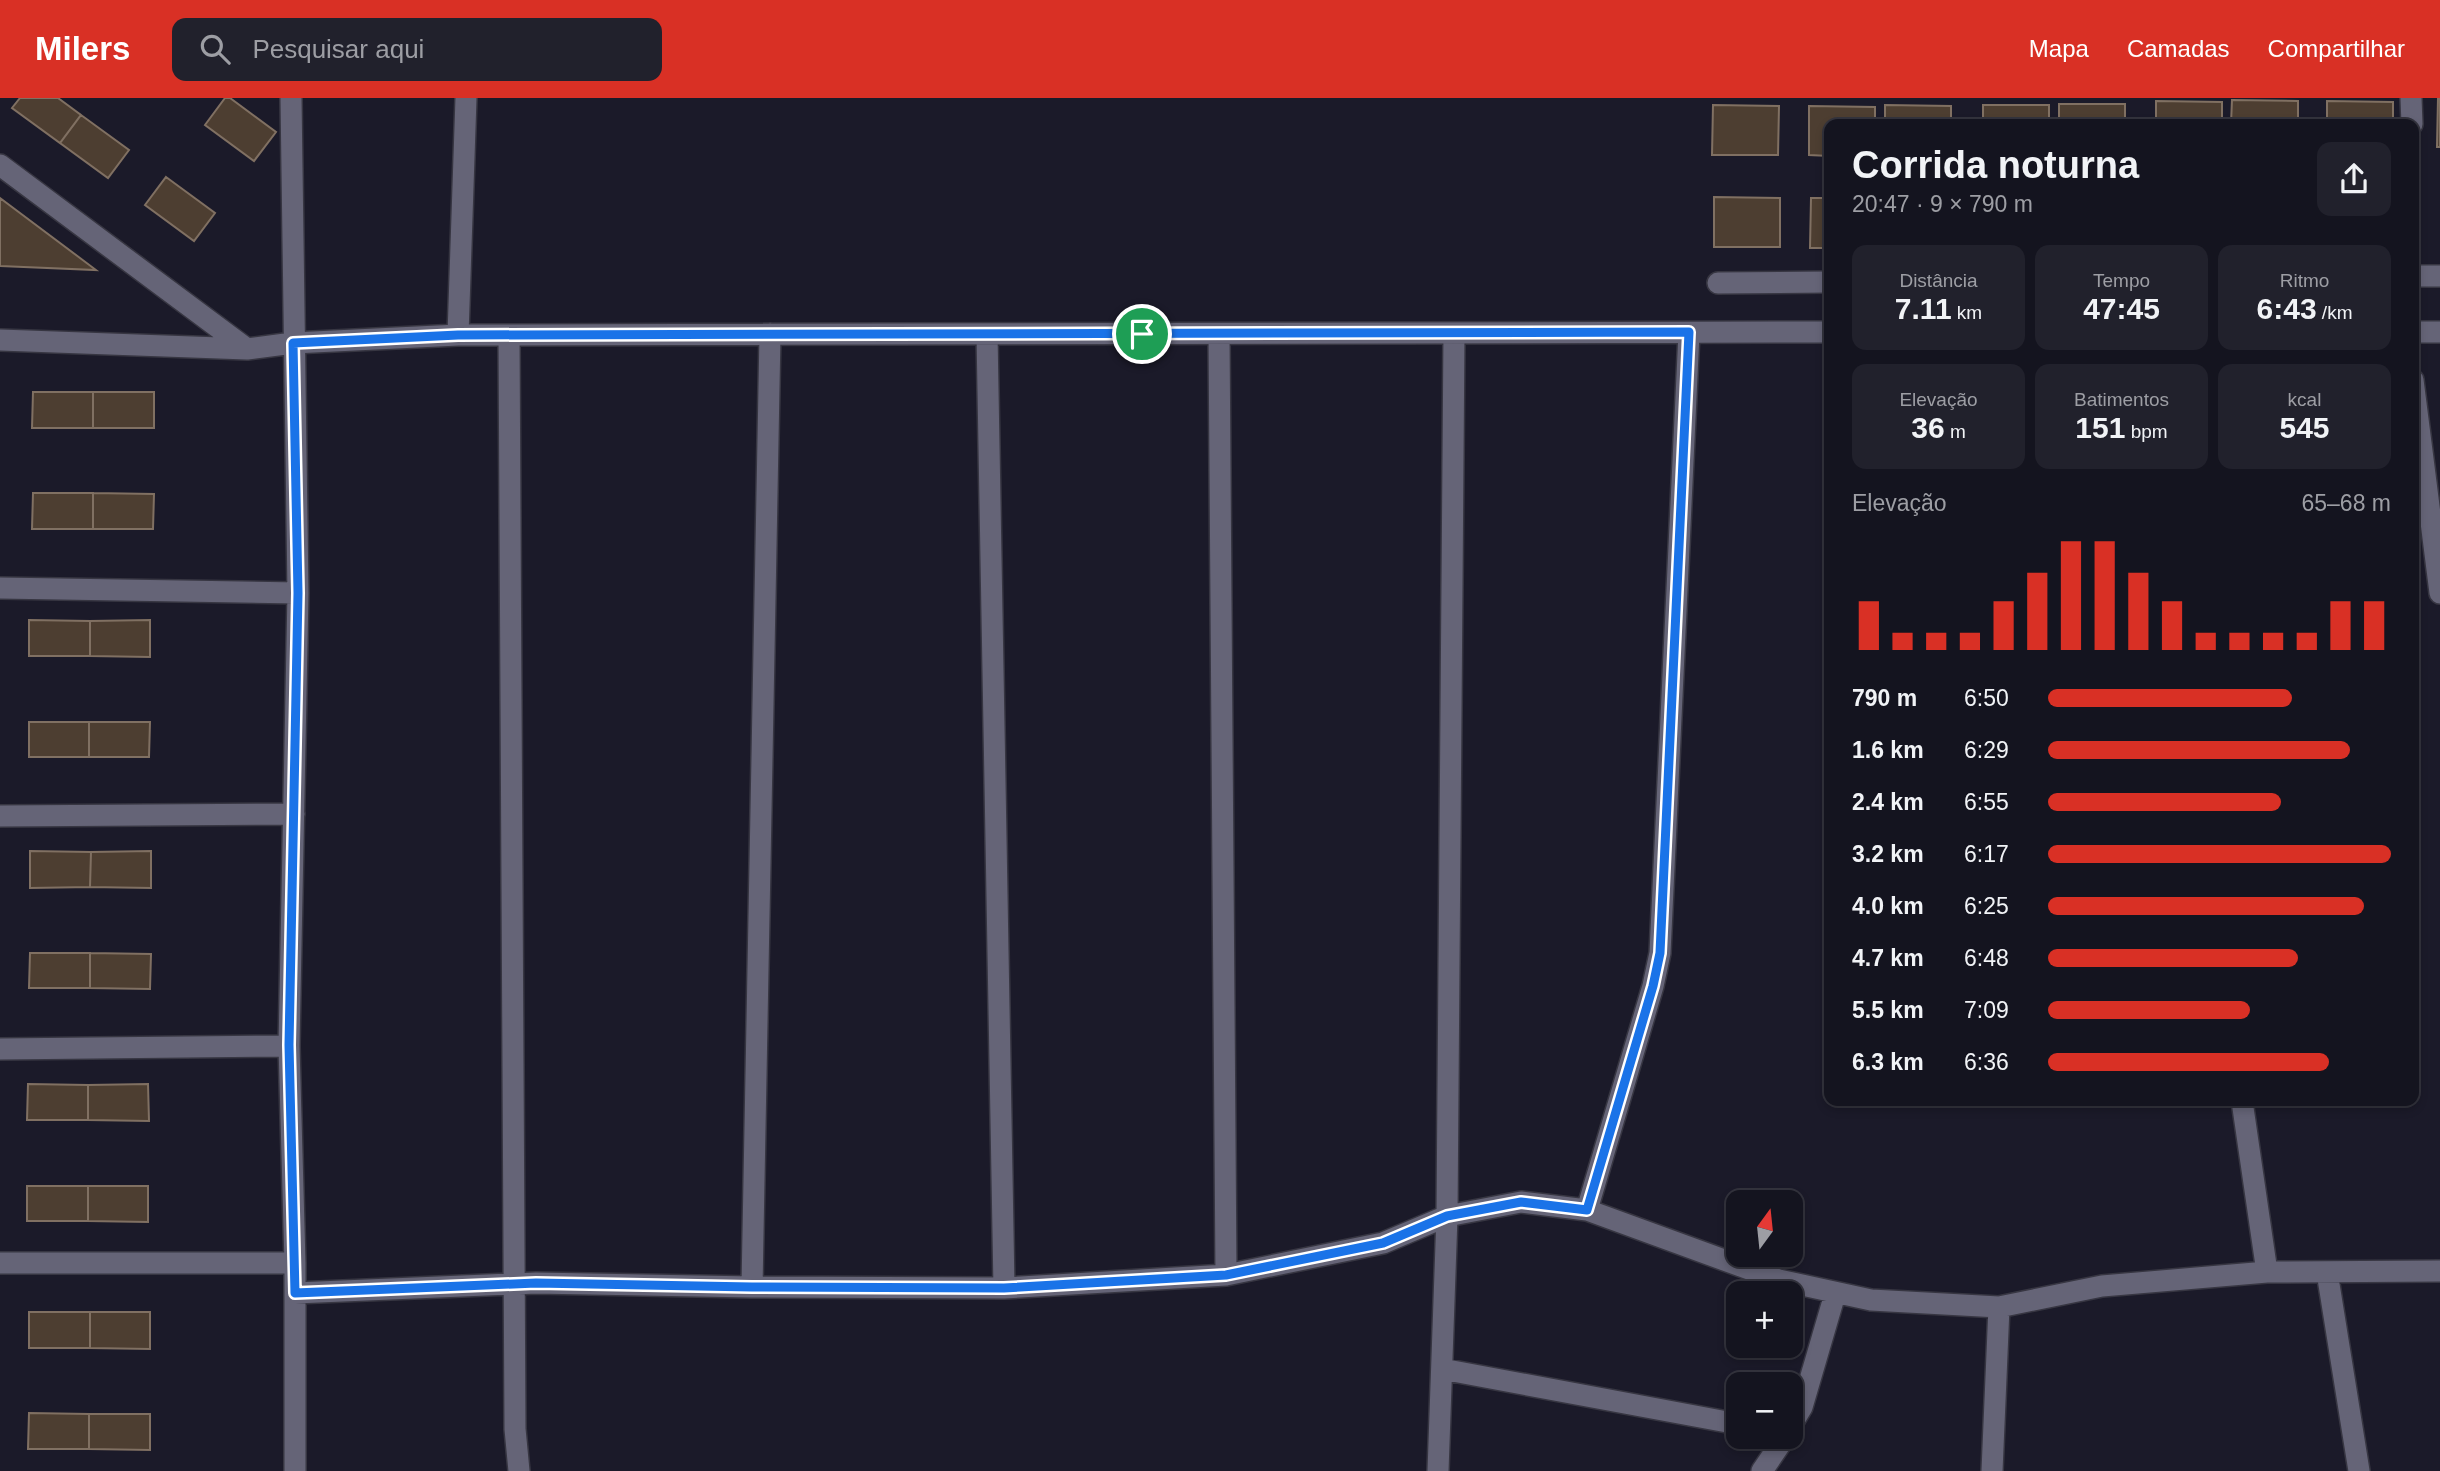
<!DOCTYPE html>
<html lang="pt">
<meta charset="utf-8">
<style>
:root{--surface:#14141f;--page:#21212c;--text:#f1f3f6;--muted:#9d9ea4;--line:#33333d;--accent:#d93025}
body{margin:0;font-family:Helvetica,sans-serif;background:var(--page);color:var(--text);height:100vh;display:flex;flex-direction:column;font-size:26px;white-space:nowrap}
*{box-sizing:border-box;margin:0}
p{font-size:23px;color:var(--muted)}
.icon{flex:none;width:38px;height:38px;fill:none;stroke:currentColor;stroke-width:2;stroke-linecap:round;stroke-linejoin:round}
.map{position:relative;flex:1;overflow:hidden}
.side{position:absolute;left:1824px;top:21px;width:595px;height:987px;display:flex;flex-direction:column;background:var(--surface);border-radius:14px;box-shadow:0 4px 10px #0003,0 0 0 2px var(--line)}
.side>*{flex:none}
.needle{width:46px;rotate:15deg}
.fabs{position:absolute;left:1726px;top:1092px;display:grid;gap:14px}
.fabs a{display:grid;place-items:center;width:77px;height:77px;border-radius:14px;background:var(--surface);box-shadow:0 4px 10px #0003,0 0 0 2px var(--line);font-size:35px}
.pin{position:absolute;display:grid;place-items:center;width:60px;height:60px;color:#fff;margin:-30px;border:4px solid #fff;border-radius:50%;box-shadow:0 2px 7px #0007}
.round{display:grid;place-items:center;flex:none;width:74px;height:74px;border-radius:14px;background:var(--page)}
.overview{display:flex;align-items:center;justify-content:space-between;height:119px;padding:0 28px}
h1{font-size:38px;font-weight:700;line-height:52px}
.metrics{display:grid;grid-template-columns:repeat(3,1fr);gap:10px;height:119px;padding:7px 28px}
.metrics div{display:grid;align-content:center;border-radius:14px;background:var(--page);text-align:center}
.metrics b{font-size:30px;font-weight:700}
.metrics small{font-size:19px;font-weight:400}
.metrics p{font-size:19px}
.chart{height:196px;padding:14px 28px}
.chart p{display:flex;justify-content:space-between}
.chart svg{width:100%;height:126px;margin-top:7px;stroke:var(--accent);stroke-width:6}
ul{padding:0 28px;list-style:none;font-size:23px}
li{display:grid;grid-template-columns:112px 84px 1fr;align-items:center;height:52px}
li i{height:18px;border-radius:9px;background:var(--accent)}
header{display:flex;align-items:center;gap:42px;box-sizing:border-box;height:98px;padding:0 35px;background:var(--accent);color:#fff}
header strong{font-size:33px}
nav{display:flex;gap:38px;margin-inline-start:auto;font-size:24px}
.search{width:490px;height:63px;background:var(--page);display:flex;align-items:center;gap:18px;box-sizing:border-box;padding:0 24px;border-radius:14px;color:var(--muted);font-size:26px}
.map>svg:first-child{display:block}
.building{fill:#4d3e31;stroke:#807062;stroke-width:2}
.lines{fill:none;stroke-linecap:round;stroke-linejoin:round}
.minor-casing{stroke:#373642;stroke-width:24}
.minor{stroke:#656477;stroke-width:21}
.route-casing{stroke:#fff;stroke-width:14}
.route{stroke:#1a73e8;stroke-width:9}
</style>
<header>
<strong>Milers</strong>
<div class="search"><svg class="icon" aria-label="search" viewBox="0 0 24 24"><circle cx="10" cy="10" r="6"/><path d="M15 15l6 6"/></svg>Pesquisar aqui</div>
<nav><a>Mapa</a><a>Camadas</a><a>Compartilhar</a></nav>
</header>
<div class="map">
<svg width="2440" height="1373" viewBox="0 0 2440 1373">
<rect width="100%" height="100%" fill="#1b1a29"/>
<path class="building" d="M20,0H58L81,17L60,45L12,10Z
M225,0H230L276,34L254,63L205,27Z
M2438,0H2440V49H2437Z
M2232,2L2298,3V26H2231Z
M2156,3L2222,4V26H2156Z
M2327,3L2393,4V26H2327Z
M2059,6H2125V26H2059Z
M1713,7L1779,8L1778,57H1712Z
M1885,7L1951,8V26H1885Z
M1983,7H2049V26H1983Z
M1809,8L1875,9V26H1829V58L1809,57Z
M81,17L129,52L108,80L60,45Z
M166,79L215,115L194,143L145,107Z
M1714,99L1780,100V149H1714Z
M0,100L96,172L0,168Z
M1811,100H1829V150H1810Z
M33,294H93V330H32Z
M93,294H154V330H93Z
M33,395H93V431H32Z
M93,395L154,396L153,431H93Z
M29,522L90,523V558H29Z
M150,522V559L90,558V523Z
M29,624H89V659H29Z
M89,624H150L149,659H89Z
M30,753L91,754L90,789L30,790Z
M151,753V790L90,789L91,754Z
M30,855H90V890H29Z
M90,855L151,856L150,891L90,890Z
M28,986L88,987V1022H27Z
M148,986L149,1023L88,1022V987Z
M27,1088H88V1123H27Z
M88,1088H148V1124L88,1123Z
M29,1214H90V1250H29Z
M90,1214H150V1251L90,1250Z
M29,1315L89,1316V1351H28Z
M89,1316H150V1352L89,1351Z"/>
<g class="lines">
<defs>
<path id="minor" d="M291,0L298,495L289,948L295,1165V1373
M2411,0L2412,26
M0,67L247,251
M2413,178H2440
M1718,185L1829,184
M2413,234H2440
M987,236L1004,1190
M1219,236L1226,1177
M458,237L466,0
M509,237L515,1331L519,1373
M0,242L247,251L293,245L458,237L1829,234
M2413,282L2440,495
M0,490L298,495
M0,718L294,716
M0,951L289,948
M2242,1003L2267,1174
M1587,1112L1653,888L1660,855L1689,235
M0,1165H295
M2327,1174L2359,1373
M752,1189L770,236
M295,1195L536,1185L752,1189L1004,1190L1226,1177L1383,1145L1447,1118L1521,1104L1587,1112L1779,1182L1871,1202L1999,1209L2102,1188L2267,1174L2440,1173
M1442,1271L1738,1326
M1790,1329L1802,1309L1835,1196
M1438,1373L1447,1118L1454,235
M1762,1373L1785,1339
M1992,1373L1999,1209"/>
</defs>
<use href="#minor" class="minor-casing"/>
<use href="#minor" class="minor"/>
</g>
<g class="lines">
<defs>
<path id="route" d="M1689,234L1660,855L1653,888L1587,1112L1521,1104L1447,1118L1383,1145L1226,1177L1004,1190L752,1189L536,1185L295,1195L289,947L298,495L293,245L458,237Z"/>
</defs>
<use href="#route" class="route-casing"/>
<use href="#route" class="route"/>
</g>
</svg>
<div class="fabs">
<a><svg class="needle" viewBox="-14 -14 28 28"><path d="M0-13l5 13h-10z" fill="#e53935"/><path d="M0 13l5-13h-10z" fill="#9d9ea4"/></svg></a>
<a>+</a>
<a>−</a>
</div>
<div class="pin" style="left:1142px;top:236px;background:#1e9e55"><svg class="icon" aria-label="arrive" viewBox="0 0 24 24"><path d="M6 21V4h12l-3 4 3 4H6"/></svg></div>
<section class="side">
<div class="overview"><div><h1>Corrida noturna</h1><p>20:47 · 9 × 790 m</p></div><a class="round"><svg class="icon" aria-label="share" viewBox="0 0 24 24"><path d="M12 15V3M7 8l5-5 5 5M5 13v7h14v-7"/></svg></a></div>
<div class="metrics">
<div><p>Distância</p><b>7.11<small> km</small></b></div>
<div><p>Tempo</p><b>47:45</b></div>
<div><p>Ritmo</p><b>6:43<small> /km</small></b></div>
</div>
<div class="metrics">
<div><p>Elevação</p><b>36<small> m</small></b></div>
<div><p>Batimentos</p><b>151<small> bpm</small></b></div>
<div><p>kcal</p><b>545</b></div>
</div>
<div class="chart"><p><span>Elevação</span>65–68 m</p>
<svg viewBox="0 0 160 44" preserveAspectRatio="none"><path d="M5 44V27M15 44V38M25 44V38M35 44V38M45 44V27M55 44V17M65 44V6M75 44V6M85 44V17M95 44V27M105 44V38M115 44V38M125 44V38M135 44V38M145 44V27M155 44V27"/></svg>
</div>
<ul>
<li><b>790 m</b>6:50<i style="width:71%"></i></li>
<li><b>1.6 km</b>6:29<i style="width:88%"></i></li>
<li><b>2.4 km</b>6:55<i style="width:68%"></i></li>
<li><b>3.2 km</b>6:17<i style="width:100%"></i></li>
<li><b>4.0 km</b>6:25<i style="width:92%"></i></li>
<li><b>4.7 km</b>6:48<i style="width:73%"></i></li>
<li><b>5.5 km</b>7:09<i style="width:59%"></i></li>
<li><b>6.3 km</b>6:36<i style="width:82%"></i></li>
</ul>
</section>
</div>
